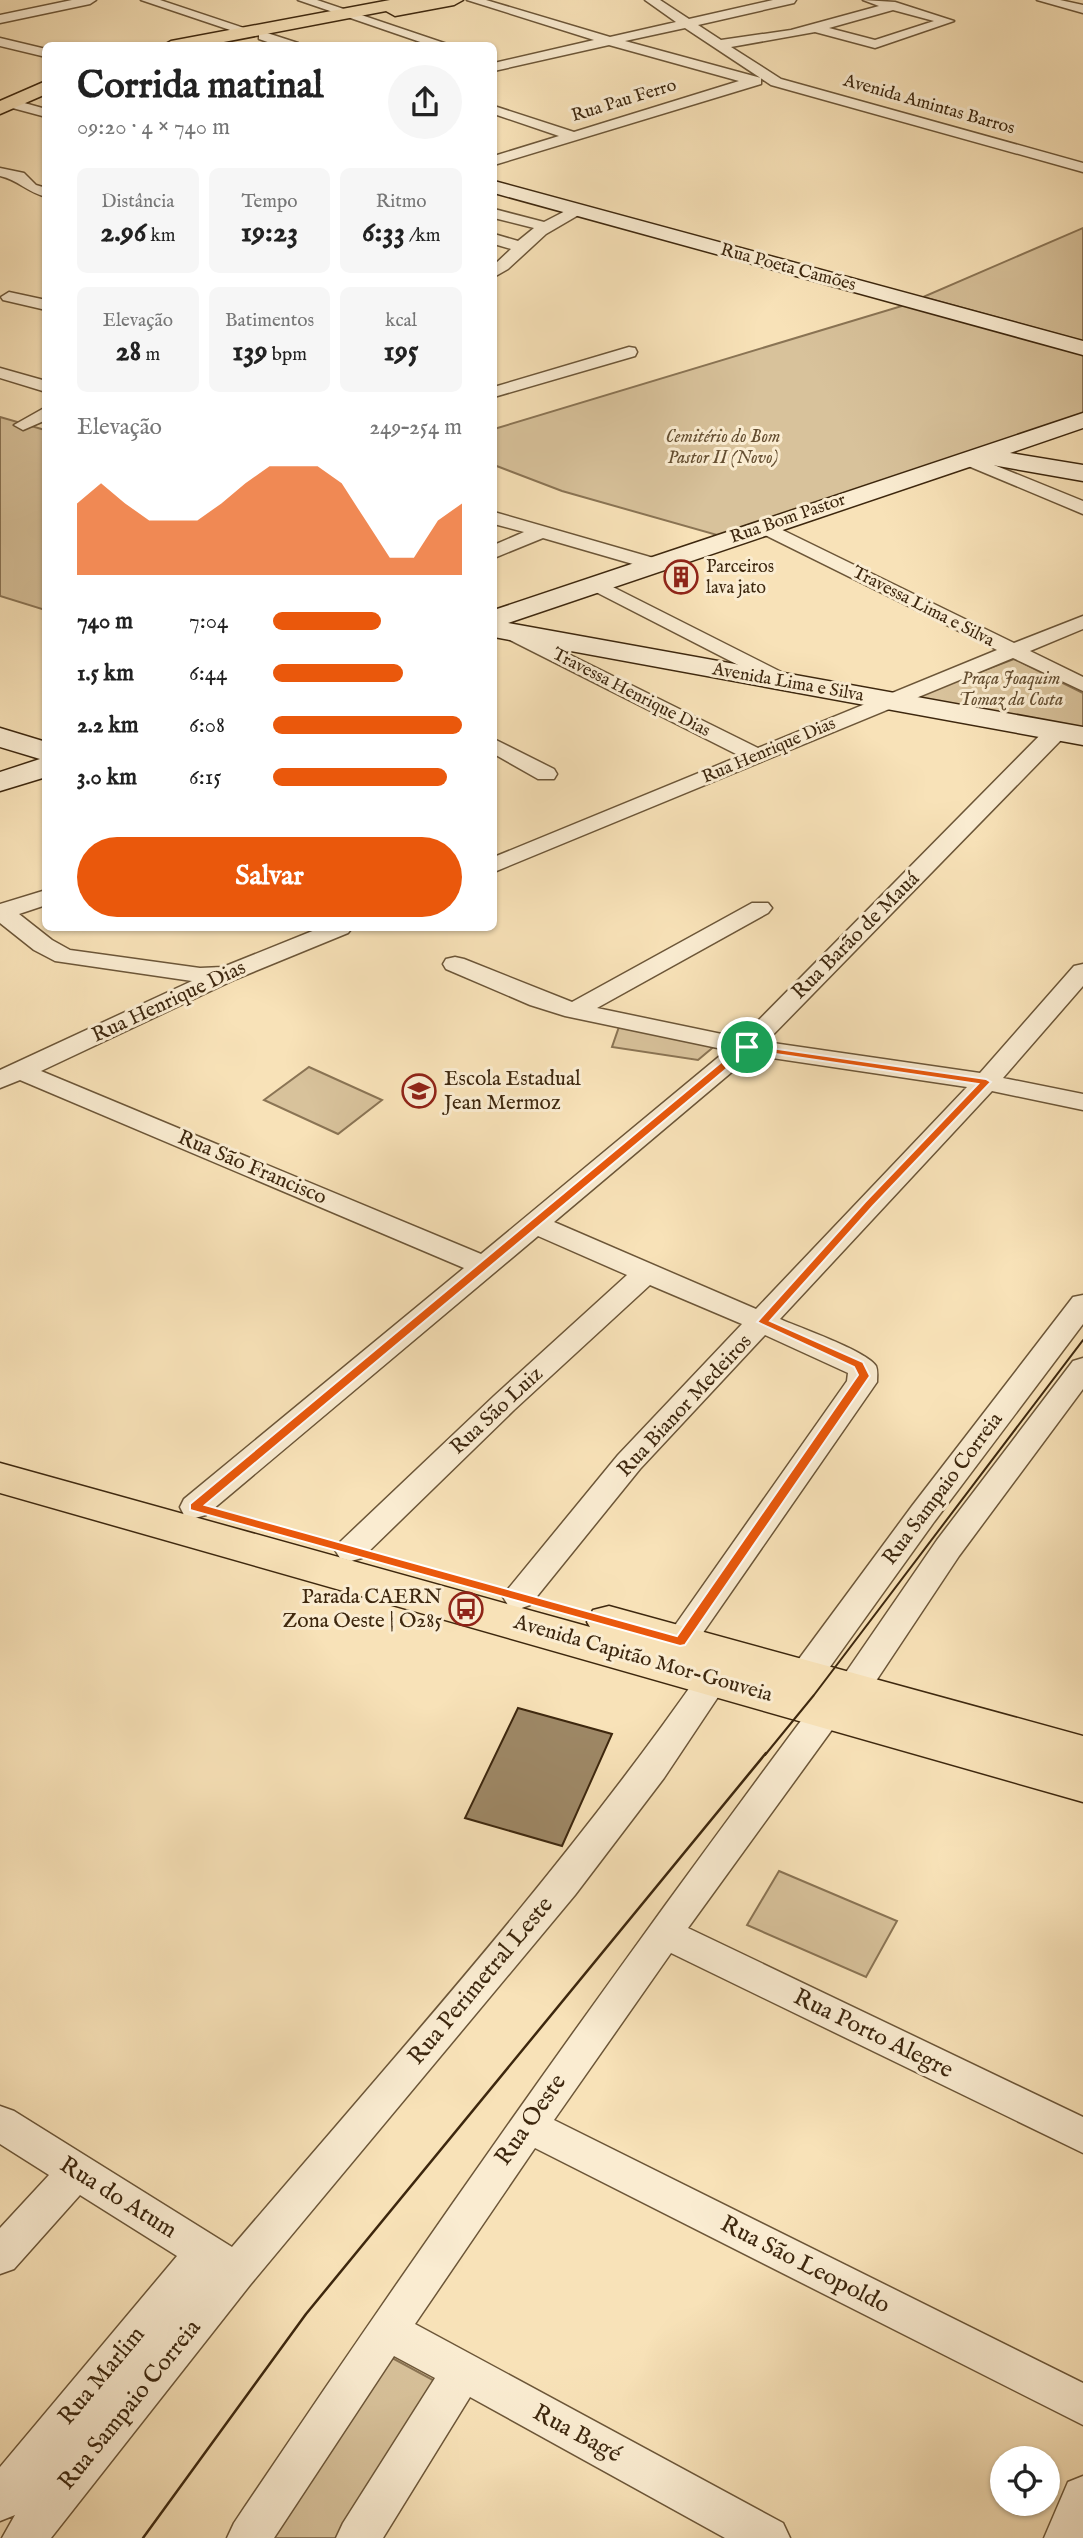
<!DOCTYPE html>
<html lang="pt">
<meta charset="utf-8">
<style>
:root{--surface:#fff;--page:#f6f6f6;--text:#222;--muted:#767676;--accent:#ea580c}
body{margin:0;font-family:"IM FELL English",serif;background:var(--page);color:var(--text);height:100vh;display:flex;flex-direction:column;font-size:26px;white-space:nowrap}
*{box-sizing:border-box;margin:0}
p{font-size:23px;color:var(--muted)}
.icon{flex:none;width:38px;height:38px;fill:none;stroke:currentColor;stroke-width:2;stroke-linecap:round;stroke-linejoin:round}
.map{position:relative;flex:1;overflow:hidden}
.side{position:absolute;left:42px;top:42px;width:455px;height:889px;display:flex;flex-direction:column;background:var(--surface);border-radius:10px;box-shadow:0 2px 5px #0004}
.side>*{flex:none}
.fabs{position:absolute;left:990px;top:2446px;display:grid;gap:14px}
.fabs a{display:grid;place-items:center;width:70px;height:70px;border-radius:50%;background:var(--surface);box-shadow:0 2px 5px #0004;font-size:35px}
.pin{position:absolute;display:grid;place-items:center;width:60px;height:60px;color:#fff;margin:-30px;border:4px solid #fff;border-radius:50%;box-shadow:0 2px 7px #0007}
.round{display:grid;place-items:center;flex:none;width:74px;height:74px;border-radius:37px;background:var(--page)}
.headline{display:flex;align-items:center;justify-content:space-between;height:119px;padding:0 35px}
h1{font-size:38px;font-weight:800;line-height:52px}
.metrics{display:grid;grid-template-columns:repeat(3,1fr);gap:10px;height:119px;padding:7px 35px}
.metrics div{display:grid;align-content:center;border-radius:10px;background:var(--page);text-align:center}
.metrics b{font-size:30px;font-weight:800}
.metrics small{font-size:19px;font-weight:400}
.metrics p{font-size:19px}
.chart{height:196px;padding:14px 35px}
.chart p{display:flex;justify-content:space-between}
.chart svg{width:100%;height:126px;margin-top:7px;fill:var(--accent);opacity:.7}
.primary-button{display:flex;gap:14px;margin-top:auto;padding:14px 35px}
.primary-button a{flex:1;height:80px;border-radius:42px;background:var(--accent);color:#fff;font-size:28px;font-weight:800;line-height:80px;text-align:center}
ul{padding:0 35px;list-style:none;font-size:23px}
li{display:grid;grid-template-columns:112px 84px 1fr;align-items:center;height:52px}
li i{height:18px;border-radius:9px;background:var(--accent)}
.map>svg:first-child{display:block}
.green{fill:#d8c29b;stroke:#8a7454;stroke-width:2}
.building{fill:#9e8866;stroke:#3d270e;stroke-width:2}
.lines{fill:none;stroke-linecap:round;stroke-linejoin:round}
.street-casing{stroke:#6c5638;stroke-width:3}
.secondary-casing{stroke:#3d270e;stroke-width:3}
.primary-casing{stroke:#3d270e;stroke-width:3}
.street{fill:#faecd1;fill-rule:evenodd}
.secondary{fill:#faecd1;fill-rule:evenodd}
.primary{fill:#f8e2b8;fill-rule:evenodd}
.tram-far1{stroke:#3d270e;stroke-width:2}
.tram{stroke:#3d270e;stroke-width:2.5}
.route{fill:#ea580c;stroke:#fff;stroke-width:2;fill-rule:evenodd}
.labels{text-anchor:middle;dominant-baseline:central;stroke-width:6;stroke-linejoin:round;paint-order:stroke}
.far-street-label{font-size:18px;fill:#3d270e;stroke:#faecd1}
.far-park-label{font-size:18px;font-style:italic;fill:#644e31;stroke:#faecd1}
.far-poi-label{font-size:18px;fill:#3d270e;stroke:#faecd1;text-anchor:start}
.street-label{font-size:21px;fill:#3d270e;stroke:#faecd1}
.poi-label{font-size:21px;fill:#3d270e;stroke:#faecd1;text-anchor:start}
.near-street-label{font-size:24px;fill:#3d270e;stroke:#faecd1}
</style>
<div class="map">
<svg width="1083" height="2538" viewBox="0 0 1083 2538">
<rect width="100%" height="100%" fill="#f8e2b8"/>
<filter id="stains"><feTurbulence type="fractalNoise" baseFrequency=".00286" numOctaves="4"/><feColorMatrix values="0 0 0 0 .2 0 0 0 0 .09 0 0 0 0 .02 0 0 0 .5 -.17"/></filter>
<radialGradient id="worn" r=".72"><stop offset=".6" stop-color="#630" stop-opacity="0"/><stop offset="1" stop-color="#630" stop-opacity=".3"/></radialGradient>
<path class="green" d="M1083,228V341L923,297Z
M905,305L1083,353V417L724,537L562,491L494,465V429Z
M0,417L45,430V610L0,596Z
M1014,659L1083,693V730L907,699Z
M620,1024L717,1044L698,1060L612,1047Z
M309,1067L382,1100L338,1134L264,1100Z
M779,1871L897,1921L866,1977L747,1925Z
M383,2353L446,2387L349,2538H258Z"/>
<path class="building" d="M518,1708L612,1734L562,1846L465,1818Z"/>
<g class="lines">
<defs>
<path id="street" d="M72,0H96L90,4L0,23V15Z
M141,0H160L256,32L250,36L245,35Z
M298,0H317L453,46H432Z
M467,0H486L610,37L676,22L645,0H660L689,19L773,0H796L794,3L698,25L721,40L791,30L879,6L863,0L895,2L954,21L875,48L815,32L731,47L781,79L1083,163V172L771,85L685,28L625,41L761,78V84L494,165V156L559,136L494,114V106L574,132L739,81L609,45L494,71V63L594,40ZM893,10L934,21L875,40L829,28Z
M1037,0H1060L1083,5V13Z
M264,32L298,43L299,46H279L259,39V33Z
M0,38L46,49V57L0,46Z
M10,99L46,109V117L5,106L3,103Z
M0,168L24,173L36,185L46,188V197C27,192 18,180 0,176Z
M577,205L582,207L585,210L582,213L546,234L508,269L494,277V265L511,249L494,244V234L518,241L534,228L494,218V209L544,222Z
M9,292L46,300V310L3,300L1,297Z
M629,347L635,348L637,352L635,356L494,397V387Z
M0,368L46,381V392L0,378Z
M46,407V420L23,430L14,425Z
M967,454L1083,501V514L961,463L958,459Z
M494,512L664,561L667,565L657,571L543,538L494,558V545L524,532L494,524Z
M764,521L1014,643L1083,616V629L1030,651L1083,677V691L1013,658L494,872V857L740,756L500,635L497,631L500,627H514L758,748L997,650L757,531L755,527Z
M597,579L797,680L800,684L797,688H783L590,589L587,585L590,581Z
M1057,725L1065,726L1068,731L1065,736L766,1042L980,1073L1074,966L1083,964V986L1003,1078L1083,1094V1110L992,1091L780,1319C798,1327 867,1351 876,1366C878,1371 877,1376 877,1382L691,1650L680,1653L669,1650L664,1641L847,1381L848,1373L765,1335L640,1469L530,1605L519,1609L508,1605L503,1597L508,1589L618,1455L742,1324L650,1285L514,1410L362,1558L351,1561L340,1558L335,1550L340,1542L494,1396L627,1275L538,1236L206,1515L195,1518L184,1515L180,1507L184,1499L464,1268L20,1080L0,1088V1070L192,981L55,961L34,950L0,923V904L46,890V905L19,914L52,940L70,950L200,968L223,967L320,928H352L348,933L236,979L41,1071L481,1254L727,1050L565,1016L530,1005L446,969L443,964L446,959L455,957L464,959L572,1002L752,903H768L772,908L768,913L597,1008L741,1038L1049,726ZM752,1055L967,1087L756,1309L554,1222Z
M494,739L554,769L557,774L554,779H538L494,754Z
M1083,1295V1324L934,1522L817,1685L805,1688L793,1685L789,1676L793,1667L912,1506L1073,1297Z
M1083,1358V1389L959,1556L864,1699L852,1703L840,1699L835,1690L840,1681L937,1540L1073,1361Z
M714,1667L726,1670L730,1679L664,1778L575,1895L250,2285L51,2538H2L15,2515L0,2521V2467L177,2256L80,2195L14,2269L0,2274V2228L49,2175L0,2144V2106L14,2111L232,2247C393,2058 560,1874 702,1670Z
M827,1698L839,1702L844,1711L839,1720L688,1928L1083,2117V2153L671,1953L554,2120L1083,2383V2425L535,2148L415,2324L783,2523L790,2538H725L470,2397L383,2538H336L343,2523L435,2378L394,2356L274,2538H227L234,2523C421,2244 614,1971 815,1702Z
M1083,2476V2538H1044L1068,2482Z"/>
<path id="secondary" d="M494,181L1083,341V355L494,193Z
M1083,413V428L1010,453L1083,465V481L981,463L508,623L1083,727V745L494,637V610Z
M0,728L46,742V777L0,791V772L40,759L0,747Z"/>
<path id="primary" d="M390,0H463L454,5L395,16L386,11L203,46H162L171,41Z
M46,81V94L0,114V101Z
M0,1463L590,1627L587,1622L593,1610L609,1606L1083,1736V1802L0,1493Z"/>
</defs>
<use href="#street" class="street-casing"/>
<use href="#secondary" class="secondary-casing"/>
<use href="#primary" class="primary-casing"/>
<use href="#street" class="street"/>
<use href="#secondary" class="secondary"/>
<use href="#primary" class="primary"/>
<path class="tram-far1" d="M765,1755L814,1695L1083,1340"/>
<path class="tram" d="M143,2538L306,2314L766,1753"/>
</g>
<path class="route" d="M743,1044L986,1079L991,1082L873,1206L770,1321L863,1362L870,1376L685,1645L680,1646L190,1510V1504ZM749,1050L978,1084L865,1202L757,1322L854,1367L858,1375L677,1636L205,1505Z"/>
<defs>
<symbol id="building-ring" viewBox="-11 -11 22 22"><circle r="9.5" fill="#faecd1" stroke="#8f2418" stroke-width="1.5"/><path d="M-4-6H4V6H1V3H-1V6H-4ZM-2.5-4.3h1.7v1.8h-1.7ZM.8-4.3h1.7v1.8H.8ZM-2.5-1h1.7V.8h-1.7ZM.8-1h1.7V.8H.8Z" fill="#8f2418"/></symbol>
<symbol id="school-ring" viewBox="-11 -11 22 22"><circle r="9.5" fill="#faecd1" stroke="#8f2418" stroke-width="1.5"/><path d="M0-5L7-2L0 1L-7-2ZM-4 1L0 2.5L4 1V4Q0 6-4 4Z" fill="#8f2418"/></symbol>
<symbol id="bus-ring" viewBox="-11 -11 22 22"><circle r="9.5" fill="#faecd1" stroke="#8f2418" stroke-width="1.5"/><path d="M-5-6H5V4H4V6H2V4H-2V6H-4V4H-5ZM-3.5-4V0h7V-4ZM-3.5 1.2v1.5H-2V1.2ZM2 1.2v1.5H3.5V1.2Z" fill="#8f2418"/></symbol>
</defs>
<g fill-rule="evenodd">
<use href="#building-ring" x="662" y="558" width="38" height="38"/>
<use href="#school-ring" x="400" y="1072" width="38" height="38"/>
<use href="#bus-ring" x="447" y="1590" width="38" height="38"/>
</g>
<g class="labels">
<g class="far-street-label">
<text transform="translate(624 101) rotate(-17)">Rua Pau Ferro</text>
<text transform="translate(929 105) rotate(16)">Avenida Amintas Barros</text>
<text transform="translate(788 268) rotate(15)">Rua Poeta Camões</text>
<text transform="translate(788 519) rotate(-19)">Rua Bom Pastor</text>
<text transform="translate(923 607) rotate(27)">Travessa Lima e Silva</text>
<text transform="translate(788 683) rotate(10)">Avenida Lima e Silva</text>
<text transform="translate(631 693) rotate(27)">Travessa Henrique Dias</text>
<text transform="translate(769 751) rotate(-23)">Rua Henrique Dias</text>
</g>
<g class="far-park-label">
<text x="723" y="437">Cemitério do Bom<tspan x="723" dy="21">Pastor II (Novo)</tspan></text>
<text x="1011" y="679">Praça Joaquim<tspan x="1011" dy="21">Tomaz da Costa</tspan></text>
</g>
<g class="far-poi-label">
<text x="706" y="567">Parceiros<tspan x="706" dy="21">lava jato</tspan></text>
</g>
<g class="street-label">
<text transform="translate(856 936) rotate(-45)">Rua Barão de Mauá</text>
<text transform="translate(169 1002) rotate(-25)">Rua Henrique Dias</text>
<text transform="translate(252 1168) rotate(23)">Rua São Francisco</text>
<text transform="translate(685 1406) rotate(-47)">Rua Bianor Medeiros</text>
<text transform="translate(497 1411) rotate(-43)">Rua São Luiz</text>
<text transform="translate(943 1489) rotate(-53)">Rua Sampaio Correia</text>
<text transform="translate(643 1659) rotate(16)">Avenida Capitão Mor-Gouveia</text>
</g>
<g class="poi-label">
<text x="444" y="1079">Escola Estadual<tspan x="444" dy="24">Jean Mermoz</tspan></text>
<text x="442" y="1597" text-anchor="end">Parada CAERN<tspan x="442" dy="24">Zona Oeste | O285</tspan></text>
</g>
<g class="near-street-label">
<text transform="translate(481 1981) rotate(-50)">Rua Perimetral Leste</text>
<text transform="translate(873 2034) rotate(26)">Rua Porto Alegre</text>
<text transform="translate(531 2120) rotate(-55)">Rua Oeste</text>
<text transform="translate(118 2198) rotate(32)">Rua do Atum</text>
<text transform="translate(805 2265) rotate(27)">Rua São Leopoldo</text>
<text transform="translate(102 2376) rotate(-50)">Rua Marlim</text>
<text transform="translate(130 2405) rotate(-51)">Rua Sampaio Correia</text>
<text transform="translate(577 2434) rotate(28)">Rua Bagé</text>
</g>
</g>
<rect width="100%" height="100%" filter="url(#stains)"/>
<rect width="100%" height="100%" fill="url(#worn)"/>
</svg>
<div class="fabs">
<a><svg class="icon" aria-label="locate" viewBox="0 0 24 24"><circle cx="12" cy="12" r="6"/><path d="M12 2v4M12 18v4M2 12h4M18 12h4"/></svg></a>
</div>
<div class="pin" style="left:747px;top:1047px;background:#1e9e55"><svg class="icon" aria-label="arrive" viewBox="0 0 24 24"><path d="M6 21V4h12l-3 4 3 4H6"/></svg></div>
<section class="side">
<div class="headline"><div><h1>Corrida matinal</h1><p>09:20 · 4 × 740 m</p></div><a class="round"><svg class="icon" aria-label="share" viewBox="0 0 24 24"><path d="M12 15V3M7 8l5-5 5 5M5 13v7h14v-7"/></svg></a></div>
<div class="metrics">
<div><p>Distância</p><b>2.96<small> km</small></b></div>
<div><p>Tempo</p><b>19:23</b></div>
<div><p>Ritmo</p><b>6:33<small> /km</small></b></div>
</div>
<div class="metrics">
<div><p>Elevação</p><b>28<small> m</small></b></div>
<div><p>Batimentos</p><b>139<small> bpm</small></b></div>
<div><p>kcal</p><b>195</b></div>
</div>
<div class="chart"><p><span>Elevação</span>249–254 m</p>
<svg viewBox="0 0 160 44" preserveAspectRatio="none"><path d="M0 44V19L10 12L20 19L30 25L40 25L50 25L60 19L70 12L80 6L90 6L100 6L110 12L120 25L130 38L140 38L150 25L160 19V44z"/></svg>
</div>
<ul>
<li><b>740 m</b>7:04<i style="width:57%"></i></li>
<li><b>1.5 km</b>6:44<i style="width:69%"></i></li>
<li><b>2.2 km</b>6:08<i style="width:100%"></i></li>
<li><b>3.0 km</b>6:15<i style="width:92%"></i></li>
</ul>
<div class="primary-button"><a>Salvar</a></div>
</section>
</div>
